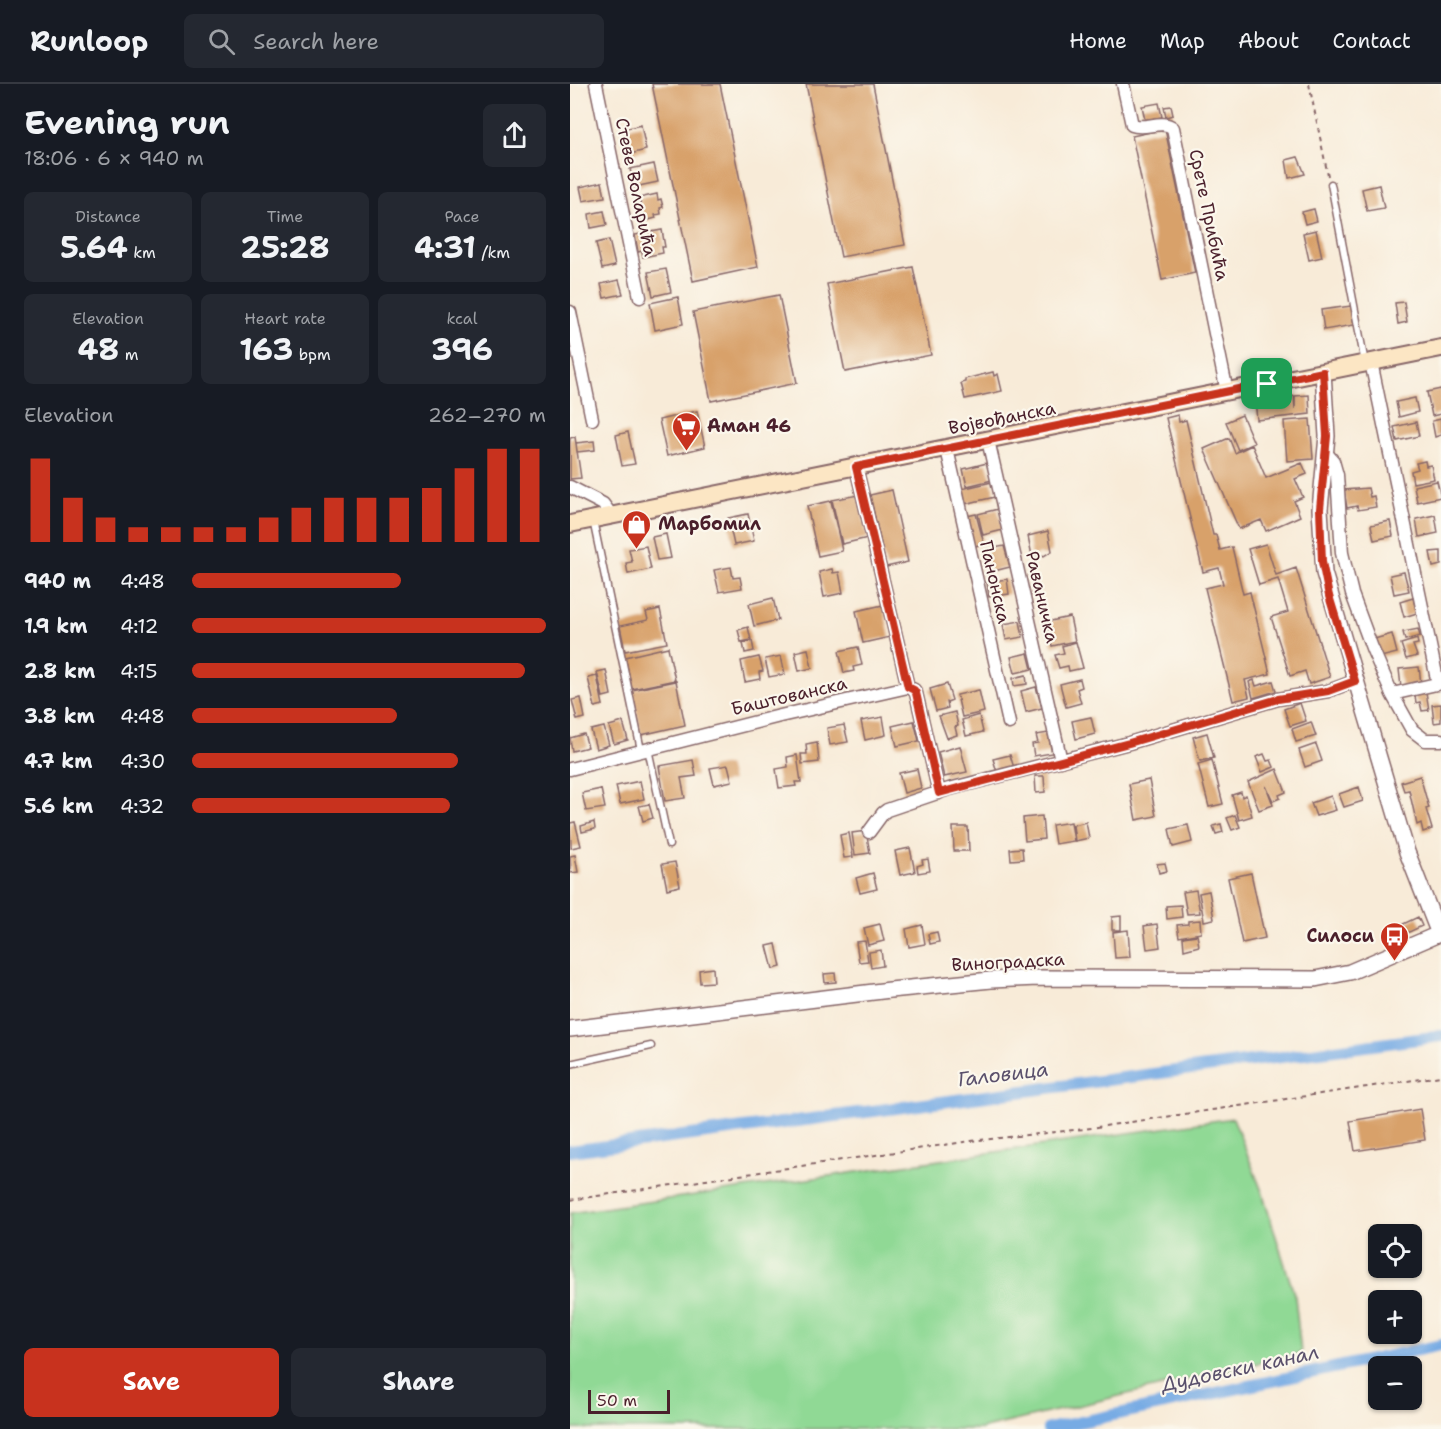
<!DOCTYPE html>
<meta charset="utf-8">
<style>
:root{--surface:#171b24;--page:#242831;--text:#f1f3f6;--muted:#9ea1a6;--line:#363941;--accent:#c8321e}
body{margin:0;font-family:"Shantell Sans",sans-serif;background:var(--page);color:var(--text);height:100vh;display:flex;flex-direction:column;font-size:22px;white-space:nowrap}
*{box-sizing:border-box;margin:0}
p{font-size:20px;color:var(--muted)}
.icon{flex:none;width:33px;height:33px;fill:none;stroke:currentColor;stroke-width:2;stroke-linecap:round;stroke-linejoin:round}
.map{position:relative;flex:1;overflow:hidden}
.details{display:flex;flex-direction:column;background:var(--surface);width:570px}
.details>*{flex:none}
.buttons{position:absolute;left:798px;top:1140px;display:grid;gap:12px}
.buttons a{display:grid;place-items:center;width:54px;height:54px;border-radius:9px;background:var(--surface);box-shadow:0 2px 4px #0004;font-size:30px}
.scale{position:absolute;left:18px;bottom:15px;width:82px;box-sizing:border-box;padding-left:6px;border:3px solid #4a1f2b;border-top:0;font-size:16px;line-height:21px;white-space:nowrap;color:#4a1f2b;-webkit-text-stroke:4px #fbf7ec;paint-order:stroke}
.pin{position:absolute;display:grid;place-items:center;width:51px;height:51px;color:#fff;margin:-26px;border-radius:12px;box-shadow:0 3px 9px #0006}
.round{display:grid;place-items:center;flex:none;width:63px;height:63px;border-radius:9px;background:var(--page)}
.head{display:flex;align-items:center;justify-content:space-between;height:102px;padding:0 24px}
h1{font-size:33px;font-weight:700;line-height:45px}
.metrics{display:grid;grid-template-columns:repeat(3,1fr);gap:9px;height:102px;padding:6px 24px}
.metrics div{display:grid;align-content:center;border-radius:9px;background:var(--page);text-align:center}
.metrics b{font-size:30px;font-weight:700}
.metrics small{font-size:16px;font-weight:400}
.metrics p{font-size:16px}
.chart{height:168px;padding:12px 24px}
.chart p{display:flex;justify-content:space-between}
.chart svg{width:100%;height:108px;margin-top:6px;stroke:var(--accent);stroke-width:6}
.button{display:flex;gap:12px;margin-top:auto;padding:12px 24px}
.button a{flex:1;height:69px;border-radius:9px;background:var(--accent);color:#fff;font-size:24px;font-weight:700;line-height:69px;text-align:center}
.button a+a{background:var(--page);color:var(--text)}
ul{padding:0 24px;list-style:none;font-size:20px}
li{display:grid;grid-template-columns:96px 72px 1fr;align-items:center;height:45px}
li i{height:15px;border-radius:8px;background:var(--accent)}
header{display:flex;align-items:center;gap:36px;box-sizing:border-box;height:84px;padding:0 30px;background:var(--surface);border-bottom:2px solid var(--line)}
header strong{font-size:28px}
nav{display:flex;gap:33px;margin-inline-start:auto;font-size:21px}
.search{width:420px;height:54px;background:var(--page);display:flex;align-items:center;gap:15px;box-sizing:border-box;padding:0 21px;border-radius:9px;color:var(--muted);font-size:22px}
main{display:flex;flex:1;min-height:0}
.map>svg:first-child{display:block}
.green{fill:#90d995;stroke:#6d7c60;stroke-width:1.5}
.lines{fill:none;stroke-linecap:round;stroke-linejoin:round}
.canal{stroke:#77abe4;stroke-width:12}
.building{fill:#d8a16b}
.service-casing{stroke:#876668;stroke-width:9}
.minor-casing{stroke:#876668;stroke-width:15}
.tertiary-casing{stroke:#876668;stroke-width:18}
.secondary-casing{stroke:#876668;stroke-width:20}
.path{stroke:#876668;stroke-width:2;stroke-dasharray:4.5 4.5;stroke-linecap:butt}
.service{stroke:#fff;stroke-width:6}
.minor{stroke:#fff;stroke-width:12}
.tertiary{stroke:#fff;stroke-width:15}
.secondary{stroke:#fce6c4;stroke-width:16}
.route-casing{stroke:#fff;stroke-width:12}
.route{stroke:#c8321e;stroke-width:8}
.labels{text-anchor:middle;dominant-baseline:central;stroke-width:4.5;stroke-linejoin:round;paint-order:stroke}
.street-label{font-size:18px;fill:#4a1f2b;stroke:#fbf7ec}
.poi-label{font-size:18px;font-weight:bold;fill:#4a1f2b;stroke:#fbf7ec;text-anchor:start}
.water-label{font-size:20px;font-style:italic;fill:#5a506c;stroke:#fbf7ec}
</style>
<header>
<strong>Runloop</strong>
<div class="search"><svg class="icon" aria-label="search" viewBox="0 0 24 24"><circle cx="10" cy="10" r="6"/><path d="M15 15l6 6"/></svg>Search here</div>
<nav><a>Home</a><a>Map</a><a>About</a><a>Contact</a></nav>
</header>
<main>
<section class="details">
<div class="head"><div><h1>Evening run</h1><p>18:06 · 6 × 940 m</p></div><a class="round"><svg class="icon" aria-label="share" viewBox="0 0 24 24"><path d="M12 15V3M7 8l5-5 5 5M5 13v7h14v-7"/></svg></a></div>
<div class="metrics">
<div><p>Distance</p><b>5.64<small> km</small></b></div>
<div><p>Time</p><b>25:28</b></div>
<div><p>Pace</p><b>4:31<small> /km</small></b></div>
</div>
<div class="metrics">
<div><p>Elevation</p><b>48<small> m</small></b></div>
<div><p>Heart rate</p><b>163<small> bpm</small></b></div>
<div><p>kcal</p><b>396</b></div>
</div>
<div class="chart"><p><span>Elevation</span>262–270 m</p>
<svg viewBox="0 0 160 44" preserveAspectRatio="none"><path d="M5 44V10M15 44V26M25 44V34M35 44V38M45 44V38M55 44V38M65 44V38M75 44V34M85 44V30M95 44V26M105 44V26M115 44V26M125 44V22M135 44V14M145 44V6M155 44V6"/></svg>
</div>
<ul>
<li><b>940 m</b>4:48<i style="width:59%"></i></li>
<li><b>1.9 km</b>4:12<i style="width:100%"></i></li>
<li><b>2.8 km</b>4:15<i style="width:94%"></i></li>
<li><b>3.8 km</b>4:48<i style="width:58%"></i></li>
<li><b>4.7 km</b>4:30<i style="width:75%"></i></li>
<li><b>5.6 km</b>4:32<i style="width:73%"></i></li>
</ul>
<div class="button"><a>Save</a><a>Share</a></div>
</section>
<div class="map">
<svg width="871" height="1345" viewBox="0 0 871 1345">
<rect width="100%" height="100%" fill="#fbf7ec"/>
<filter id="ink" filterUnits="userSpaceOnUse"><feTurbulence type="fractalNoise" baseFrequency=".0167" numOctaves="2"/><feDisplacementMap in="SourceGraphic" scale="12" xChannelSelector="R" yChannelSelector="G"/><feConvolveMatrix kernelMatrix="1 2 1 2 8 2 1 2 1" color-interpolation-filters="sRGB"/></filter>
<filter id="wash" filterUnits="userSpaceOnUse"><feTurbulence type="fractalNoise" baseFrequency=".008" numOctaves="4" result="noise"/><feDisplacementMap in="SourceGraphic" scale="24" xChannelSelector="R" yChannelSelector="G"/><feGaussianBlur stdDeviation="1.35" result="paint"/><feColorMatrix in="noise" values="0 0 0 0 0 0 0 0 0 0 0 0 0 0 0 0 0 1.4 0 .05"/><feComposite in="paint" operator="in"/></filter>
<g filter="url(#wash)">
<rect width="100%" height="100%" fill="#f8ebd8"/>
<path class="green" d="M663,1034L691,1105L725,1213L731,1269L410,1345H0V1129Z"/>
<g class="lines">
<path class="canal" d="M0,1067L871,952
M478,1345L871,1261"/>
</g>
<g id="blocks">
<path class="building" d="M82,0H150L188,183L123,197Z
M236,0H303L335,161L271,173Z
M589,19L592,33L575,36L572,22Z
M601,22L603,31L596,33L594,23Z
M71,41L76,66L60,70L54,45Z
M595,45L625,189L592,196L562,52Z
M728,73L735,90L719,94L716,76Z
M84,80L88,98L64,103L60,85Z
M32,98L35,113L13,117L10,103Z
M809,101L814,124L797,127L792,105Z
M87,110L88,116L91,115L93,123L90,124L91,130L85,131L86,134L71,138L67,122H71L69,114Z
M744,125L747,137L735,140L732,128Z
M34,127L37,141L21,144L19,130Z
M92,146L95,163H92L93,169L73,173L72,167L68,168L65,151Z
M746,146L752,173L739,176L733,149Z
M39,156L45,182L32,185L26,159Z
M343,183L361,271L275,288L257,200Z
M96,185L101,208L83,212L78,188Z
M49,196L53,210L34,214L31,200Z
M209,211L227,299L141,317L123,228Z
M108,213L113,240L85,246L80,219Z
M834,218L837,238L828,240L825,219Z
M781,222L784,241L754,246L751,226Z
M423,288L424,292L428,290L432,307L395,315L391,299L395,298V295Z
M871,305V330L862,332L857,308Z
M739,311L740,330L687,336L685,315L724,312L725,325V312Z
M845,314L848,328L829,333L826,318Z
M127,327L135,363L97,372L89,336Z
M608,331L609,338L616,336L643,451H646L650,466L662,463L673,510L680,508L700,590L675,596L679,613L663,617L635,504L653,500L649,484L633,488L596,334Z
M672,331L684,359L668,366L656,338Z
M740,335L743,375L717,377L714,337Z
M871,335V351L865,353L862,337Z
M846,338L849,352L827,357L824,343Z
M58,348L65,380L52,382L46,351Z
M5,353L11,394L0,395V354Z
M659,354L665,369L682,361L696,394L732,379L737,390L725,395L733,413L724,417L730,432L696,447L691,436L669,445L634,365Z
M24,357L25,366L7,368L6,359Z
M855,377L856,382L861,381L864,395L843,399L841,387L848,385L846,379Z
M417,379L422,396L397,402L393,385Z
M867,397L871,413L847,418L844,402Z
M422,398L425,413L390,421L387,406Z
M798,404L800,413L804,412L806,423L788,426L787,422L777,424L774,406Z
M322,406L338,478L316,483L300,411Z
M288,411L298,454L272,460L262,416Z
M261,417L272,467L248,472L237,422Z
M428,425L433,446L413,451L408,430Z
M178,430L184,457L164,461L158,434Z
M406,430L414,460L400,463L393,433Z
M865,431L868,449L849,453L846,435Z
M820,437L823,452L804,456L801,441Z
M478,447L482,467L474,472L470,470L462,472L458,452Z
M96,450L101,474L87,476L82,453Z
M696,460L706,491L726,484L760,593L739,600L735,587L720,592L701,533L718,528L708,495L689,501L678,465Z
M76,462L81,485L58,490L56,479L62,478L59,465Z
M434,462L440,483L420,488L414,466Z
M871,467V481L863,483L860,468Z
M161,483L163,494L170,493L172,504L149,508L144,486Z
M262,485L263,489L269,488L273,509L254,513L249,488Z
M834,488L839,507L824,510L820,491Z
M437,495L439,510L419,513L417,498Z
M203,514L208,536L184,542L179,520Z
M843,514L847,529L834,533L830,518Z
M313,521L320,553L293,559L286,527Z
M90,525L97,559L55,567L50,542L78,536L76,528Z
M500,533L505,557L482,562L476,538Z
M450,537L453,553L436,556L433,540Z
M178,543L181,556L171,558L168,546Z
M848,545L850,552L835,556L833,548Z
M822,550L827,569L811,573L801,556Z
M847,555L848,560L843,561L847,572L836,575L831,560Z
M182,557L184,567L175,569L173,559Z
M506,558L513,584L499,587L498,582L489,584L485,571L494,569L492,562Z
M98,563L105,596L62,605L55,573Z
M288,563L292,581L283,583L284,587L274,589L269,567Z
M238,565L242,584L229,587L225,568Z
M458,569L462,585L445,589L441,573Z
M211,572L215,590L199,593L195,575Z
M189,573L193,587L189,588L190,595L175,598L171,577Z
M849,583L851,600L831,603L829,585Z
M36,586L41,611L33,613L27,588Z
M456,591L457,600L444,602L443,594Z
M27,592L33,621L25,623L18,594Z
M510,595L512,603L507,605L511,619L496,623L490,600Z
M684,596L686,602L703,597L706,607L683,614L679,598Z
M106,597L115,641L71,651L62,606Z
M377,600L382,616L377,618L378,624L366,627L360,605Z
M466,603L472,624L456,628L451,607Z
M409,606L414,628L392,633L387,611Z
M856,608L859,626L852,627L850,618L846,619L845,611Z
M11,614L15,634L7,636L2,616Z
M730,619L736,637L720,642L714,625Z
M871,620V638L864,639L862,621Z
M385,628L388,642L385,643L387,651L377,654L369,632Z
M409,631L413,648L396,652L392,636Z
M313,633L316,651L295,656L291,637Z
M521,633L525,650L506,655L502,637Z
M344,637L349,657L327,662L322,642Z
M53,638L58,656L44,660L39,642Z
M741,638L746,652L726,658L722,645Z
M274,641L278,658L260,661L257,644Z
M34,643L39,661L26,665L21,646Z
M478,649L482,669L464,672L462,660L468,659L466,651Z
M637,649L644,674L630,677L623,653Z
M14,650L18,663L2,667L0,654Z
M247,658L249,678L232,680L231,670H237L236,660Z
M746,660L752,677L735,683L729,666Z
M390,662L397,688L374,693L368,668Z
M694,670L697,677L701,676L704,683L692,688L686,673Z
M227,671L231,698H225L226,702L209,704L206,685L218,683L217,673Z
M440,671L444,684L427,688L423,675Z
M123,676L126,692L111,694L115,714L95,717L89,682Z
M642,676L653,720L639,723L628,680Z
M158,681L162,697L144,701L140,684Z
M347,685L351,704L334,709L329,689Z
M707,685L716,708L709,711L710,714L703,717L696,702L703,721L689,726L678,698Z
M465,692H474L475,708L466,709Z
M850,692L859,724L856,725L862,745L853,748L851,739L847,741L839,706L834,707L831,698Z
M579,696L586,732L566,736L559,700Z
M70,697L74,715L50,720L46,702Z
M789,703L793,717L774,723L769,710Z
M31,705L35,724L16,727L12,709Z
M671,708L672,713L676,711L682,732L669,736L662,711Z
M761,712L766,726L746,732L741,719Z
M79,720L83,734L73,737L69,722Z
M665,731L670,743L662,746L657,734Z
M472,732L474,755L455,757L453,734Z
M5,738L11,762L1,764L0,739Z
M24,738L25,745L12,748L11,742Z
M501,738L504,757L485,760L482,741Z
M516,738L519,754L505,757L503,741Z
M651,740L653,748L646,750L643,742Z
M618,741L622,758L603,763L599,745Z
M383,743H398L399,767H384Z
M296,747L300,769L285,771L282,749Z
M279,749L283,773L274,774L270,751Z
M340,764L345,788L330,791L325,767Z
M452,764L453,775L441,776L440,765Z
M5,771L8,788L1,789L0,772Z
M358,775L360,787L348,789L347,782L353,780L352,776Z
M105,778L110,802L97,805L92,780Z
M595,779L597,787L589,789L587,780Z
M303,789L307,805L290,809L286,794Z
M681,789L695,854L672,859L658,794Z
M626,806L630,829L617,830L613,808Z
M639,807L644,835L634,837L629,809Z
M611,821L612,833L597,835L596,822Z
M551,832V846H542V833Z
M848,833L852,842L837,849L833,840Z
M630,836L631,849L609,853L607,841L618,840V837Z
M310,840L314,857L298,861L294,844Z
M587,840L590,863L577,865L574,842Z
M352,841L355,860L339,863L336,845Z
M558,846L560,873L545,874L543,848Z
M367,848L369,858L360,860L358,850Z
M627,851L629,862L614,866L613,853Z
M295,857L298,877L289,878L286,858Z
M206,860L211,883L203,885L197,862Z
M311,866L313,882L301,884L299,868Z
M143,884L144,898L130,899L129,886Z
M265,889L266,898L255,899L254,890Z
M850,1025L855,1056L785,1067L780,1037Z"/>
</g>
</g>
<g filter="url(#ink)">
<use href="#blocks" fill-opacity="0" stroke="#876668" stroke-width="1.5"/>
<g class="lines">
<defs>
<path id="service" d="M761,100L795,279
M23,436L71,666
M78,665L99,761
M0,980L81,962"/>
<path id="minor" d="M26,0L70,213
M553,0L562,41C575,46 592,35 603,44L657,308
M0,228L22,335
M801,278L868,600
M418,356L491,677
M377,365L439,639
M756,369L763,377L767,391L772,469L782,510L802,564L822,610L842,646L855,656H871
M286,383L338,603
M0,403L33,420L42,432
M822,610L871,599
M0,685L210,632L338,603L344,606L346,609L369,709
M299,748L313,729L317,726L379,705L559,659L708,615L758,607L785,597"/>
<path id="tertiary" d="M753,288L757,352L750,425L754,489L837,768L869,850
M0,945L320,906L421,896L468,894L745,895L780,888L871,849"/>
<path id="secondary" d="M0,440L871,264"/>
</defs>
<use href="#service" class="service-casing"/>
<use href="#minor" class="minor-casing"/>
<use href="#tertiary" class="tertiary-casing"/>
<use href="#secondary" class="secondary-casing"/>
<path class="path" d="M739,0L758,92
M0,1116L401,1057L514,1045L871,992"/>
<use href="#service" class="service"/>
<use href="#minor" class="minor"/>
<use href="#tertiary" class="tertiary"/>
<use href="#secondary" class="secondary"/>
</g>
</g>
<g class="lines" filter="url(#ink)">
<defs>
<path id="route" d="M753,288L757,352L750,425L752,478L759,512L785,597L758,607L708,615L559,659L369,709L346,609L344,606L338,603L286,383Z"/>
</defs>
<use href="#route" class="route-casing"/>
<use href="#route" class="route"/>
</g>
<defs>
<symbol id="supermarket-pin" viewBox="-11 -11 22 30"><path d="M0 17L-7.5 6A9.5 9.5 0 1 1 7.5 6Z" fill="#c8321e" stroke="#fbf7ec"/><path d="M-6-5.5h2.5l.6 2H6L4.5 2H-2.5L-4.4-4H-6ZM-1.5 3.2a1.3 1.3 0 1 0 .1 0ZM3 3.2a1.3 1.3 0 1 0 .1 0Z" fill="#fff"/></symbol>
<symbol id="shop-pin" viewBox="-11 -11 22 30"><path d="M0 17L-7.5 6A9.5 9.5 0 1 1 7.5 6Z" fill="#c8321e" stroke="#fbf7ec"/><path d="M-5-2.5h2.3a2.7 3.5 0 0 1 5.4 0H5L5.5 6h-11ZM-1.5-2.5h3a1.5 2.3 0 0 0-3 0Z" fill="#fff"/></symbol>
<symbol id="bus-pin" viewBox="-11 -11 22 30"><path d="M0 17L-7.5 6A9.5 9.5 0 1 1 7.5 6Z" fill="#c8321e" stroke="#fbf7ec"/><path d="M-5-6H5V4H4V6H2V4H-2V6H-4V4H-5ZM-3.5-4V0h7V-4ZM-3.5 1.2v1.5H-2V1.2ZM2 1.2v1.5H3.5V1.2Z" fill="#fff"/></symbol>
</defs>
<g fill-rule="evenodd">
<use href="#supermarket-pin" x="100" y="326" width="33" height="45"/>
<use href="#shop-pin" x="50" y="424" width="33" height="45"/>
<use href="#bus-pin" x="808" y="836" width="33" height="45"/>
</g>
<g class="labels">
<g class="street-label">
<text transform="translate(66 103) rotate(78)">Стеве Воларића</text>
<text transform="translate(639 131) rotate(78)">Срете Прибића</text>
<text transform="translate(432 334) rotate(-11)">Војвођанска</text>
<text transform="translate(425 498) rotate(77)">Панонска</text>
<text transform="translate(472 513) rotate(77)">Раваничка</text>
<text transform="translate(219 612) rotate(-13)">Баштованска</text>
<text transform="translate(438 878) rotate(-3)">Виноградска</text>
</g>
<g class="poi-label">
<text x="137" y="342">Аман 46</text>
<text x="88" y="440">Марбомил</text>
<text x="804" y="852" text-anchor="end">Силоси</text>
</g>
<g class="water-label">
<text transform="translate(433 990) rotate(-7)">Галовица</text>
<text transform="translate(670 1284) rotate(-12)">Дудовски канал</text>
</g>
</g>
</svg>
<div class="buttons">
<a><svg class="icon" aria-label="locate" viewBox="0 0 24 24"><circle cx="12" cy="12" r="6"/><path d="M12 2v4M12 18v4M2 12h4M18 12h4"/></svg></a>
<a>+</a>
<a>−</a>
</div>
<div class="scale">50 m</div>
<div class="pin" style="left:697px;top:300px;background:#1e9e55"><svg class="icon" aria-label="arrive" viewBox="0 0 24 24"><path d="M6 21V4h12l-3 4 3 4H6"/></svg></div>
</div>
</main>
